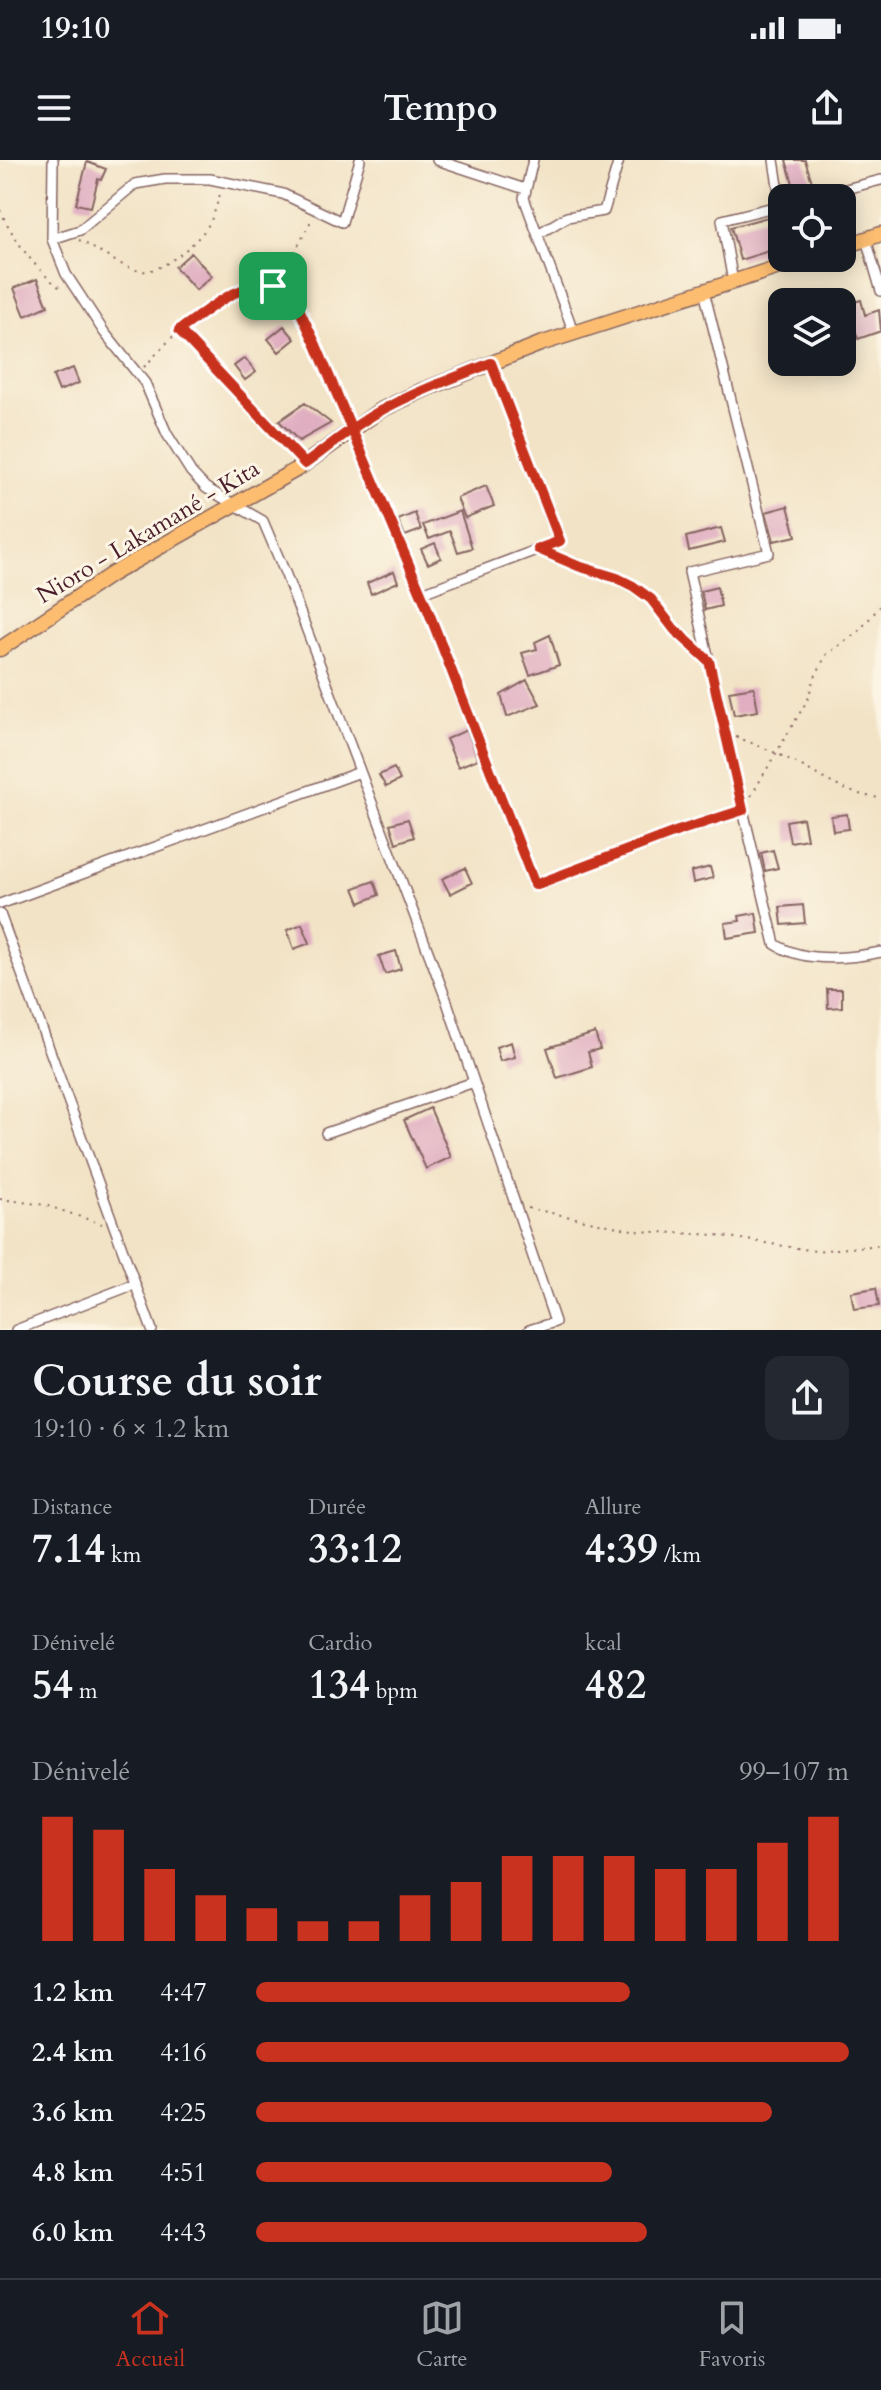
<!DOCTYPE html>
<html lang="fr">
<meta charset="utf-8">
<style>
:root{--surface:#171b24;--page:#242831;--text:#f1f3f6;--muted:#9ea1a6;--line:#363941;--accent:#c8321e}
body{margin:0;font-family:Cardo,serif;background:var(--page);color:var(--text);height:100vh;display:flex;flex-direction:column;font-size:30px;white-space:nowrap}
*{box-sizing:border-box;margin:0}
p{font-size:26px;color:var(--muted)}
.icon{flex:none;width:44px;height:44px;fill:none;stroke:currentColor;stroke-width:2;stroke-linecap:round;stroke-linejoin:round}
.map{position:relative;height:1170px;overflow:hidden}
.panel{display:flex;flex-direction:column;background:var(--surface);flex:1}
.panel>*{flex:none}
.buttons{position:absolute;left:768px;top:24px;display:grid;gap:16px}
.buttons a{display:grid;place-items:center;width:88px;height:88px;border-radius:16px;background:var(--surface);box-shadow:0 4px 20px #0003;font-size:40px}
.pin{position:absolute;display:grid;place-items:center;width:68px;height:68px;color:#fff;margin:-34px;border-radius:16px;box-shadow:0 4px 12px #0006}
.round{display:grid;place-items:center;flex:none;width:84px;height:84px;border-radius:16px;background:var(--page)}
.head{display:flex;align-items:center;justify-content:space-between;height:136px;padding:0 32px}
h1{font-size:44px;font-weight:600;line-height:60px}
.figures{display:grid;grid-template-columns:repeat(3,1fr);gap:12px;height:136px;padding:8px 32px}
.figures div{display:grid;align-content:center}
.figures b{font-size:40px;font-weight:600}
.figures small{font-size:22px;font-weight:400}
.figures p{font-size:22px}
.chart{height:224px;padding:16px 32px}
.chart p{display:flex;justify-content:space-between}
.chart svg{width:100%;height:144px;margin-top:8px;stroke:var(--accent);stroke-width:6}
ul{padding:0 32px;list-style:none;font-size:26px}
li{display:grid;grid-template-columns:128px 96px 1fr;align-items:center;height:60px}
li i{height:20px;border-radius:10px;background:var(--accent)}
.status{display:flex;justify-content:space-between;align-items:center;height:56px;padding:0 40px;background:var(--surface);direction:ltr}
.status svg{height:22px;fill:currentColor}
header{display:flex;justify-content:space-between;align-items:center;height:104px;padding:0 32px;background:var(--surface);font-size:36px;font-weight:600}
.dock{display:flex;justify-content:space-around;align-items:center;height:112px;border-top:2px solid var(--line);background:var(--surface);font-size:22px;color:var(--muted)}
.dock a{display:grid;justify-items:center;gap:4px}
.dock .active{color:var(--accent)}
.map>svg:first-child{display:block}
.building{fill:#e0adc1}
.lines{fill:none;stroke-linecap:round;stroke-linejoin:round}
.minor-casing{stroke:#856461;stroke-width:12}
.primary-casing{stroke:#856461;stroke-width:17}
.path{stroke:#856461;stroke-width:2;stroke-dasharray:2 6;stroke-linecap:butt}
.minor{stroke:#fff;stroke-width:9}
.primary{stroke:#fcbd6f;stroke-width:14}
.route-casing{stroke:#fff;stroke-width:16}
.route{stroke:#c8321e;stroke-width:10}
.labels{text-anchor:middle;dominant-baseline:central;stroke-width:6;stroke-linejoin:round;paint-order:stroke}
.street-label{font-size:24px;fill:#4a1f2b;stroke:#fcf5e5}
</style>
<div class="status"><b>19:10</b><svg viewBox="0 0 49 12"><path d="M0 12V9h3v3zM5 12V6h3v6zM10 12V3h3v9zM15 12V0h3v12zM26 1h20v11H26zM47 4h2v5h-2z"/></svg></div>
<header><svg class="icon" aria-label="menu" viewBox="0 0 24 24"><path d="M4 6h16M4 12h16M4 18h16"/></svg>Tempo<svg class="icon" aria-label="share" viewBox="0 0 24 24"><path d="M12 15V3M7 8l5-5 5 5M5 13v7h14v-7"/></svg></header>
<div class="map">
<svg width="881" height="1170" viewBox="0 0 881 1170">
<rect width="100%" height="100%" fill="#fcf5e5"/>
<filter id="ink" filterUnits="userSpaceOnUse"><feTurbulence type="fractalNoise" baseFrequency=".0125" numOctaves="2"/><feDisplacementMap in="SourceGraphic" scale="16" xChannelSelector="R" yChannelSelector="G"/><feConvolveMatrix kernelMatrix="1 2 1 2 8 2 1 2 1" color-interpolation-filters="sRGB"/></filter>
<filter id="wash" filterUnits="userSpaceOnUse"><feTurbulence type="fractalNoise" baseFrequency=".006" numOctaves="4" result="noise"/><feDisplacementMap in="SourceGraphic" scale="32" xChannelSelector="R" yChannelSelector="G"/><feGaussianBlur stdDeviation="1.8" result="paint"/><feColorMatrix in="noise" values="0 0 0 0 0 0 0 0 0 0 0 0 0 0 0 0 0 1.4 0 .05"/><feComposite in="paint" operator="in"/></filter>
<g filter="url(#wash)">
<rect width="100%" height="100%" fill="#f2e3c6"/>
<g id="blocks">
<path class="building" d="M786,0H805L812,22L794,27Z
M87,2L106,9L101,20L98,19L91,47L76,44Z
M779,54L782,64V87L740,100L731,67Z
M191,93L212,116L196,130L175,107Z
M37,119L48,146L25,156L14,128Z
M861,140L865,155L879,150L881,171L858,179L847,144Z
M284,166L295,179L279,192L268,179Z
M245,198L256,212L245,220L234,206Z
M73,208L79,223L59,231L53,216Z
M305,243L331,263L299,281L279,261Z
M486,326L494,346L465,358L457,338Z
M788,346L796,376L774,381L766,352Z
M460,351L472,388L458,392L450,371L429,379L423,365Z
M415,353L421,370L405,376L398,360Z
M721,368L725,382L689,391L686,377Z
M435,383L441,398L428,404L421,389Z
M394,411L398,422L371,434L367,423Z
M717,427L721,446L705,450L701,431Z
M550,475L559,505L530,515L522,493L537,489L535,482Z
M527,520L540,544L507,557L501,535Z
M754,527L758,551L734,555L729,531Z
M467,570L478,599L458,607L446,579Z
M394,608L400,620L386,627L379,615Z
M847,654L849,669L833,671L831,656Z
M803,658L807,679L790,682L786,661Z
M408,659L414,677L396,683L390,664Z
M773,690L778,708L765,711L761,693Z
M710,707L713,718L693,723L691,712Z
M465,708L472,723L450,734L442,719Z
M374,721L379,735L360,743L354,728Z
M803,745L805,763L782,765L780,747Z
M756,753L759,773L727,778L725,763L740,761L739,756Z
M302,764L310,783L294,789L287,770Z
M396,791L401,809L385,814L379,796Z
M827,829H842V847L828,848Z
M595,873L600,889L588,892L592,907L557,918L547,888Z
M511,882L515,897L500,901L496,887Z
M430,948L451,997L426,1009L404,960Z
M876,1128L879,1146L854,1149L851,1132Z"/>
</g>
</g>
<g filter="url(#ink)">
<use href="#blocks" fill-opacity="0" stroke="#856461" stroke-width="2"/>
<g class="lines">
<defs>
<path id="minor" d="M53,0L52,79L66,114L104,172L145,223L167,274L191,312L206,328L263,361L286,415L446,839L555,1162L529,1170
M437,0L525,29
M533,0L524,38L574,173
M774,0L781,45
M810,38L881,20
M538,74L567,57L604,51L619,0
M52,79L80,70L135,24L165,19H210L283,34L342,62L360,0
M866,79L881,131
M733,122L722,60L782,45
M352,270L424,440L535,725L678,671L743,650L689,412L769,393L704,131
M422,433L560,381L491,203
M743,650L775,784C804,803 847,799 881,792
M0,744L360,612
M0,754L152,1170
M326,973L474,922
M16,1170L135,1124"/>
<path id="primary" d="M842,87L881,74
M0,489L112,414L299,308L379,251L421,231L540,184L807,98"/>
</defs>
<use href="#minor" class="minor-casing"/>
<use href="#primary" class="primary-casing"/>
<path class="path" d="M0,50C15,81 35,110 63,130
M79,80C96,89 124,109 141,111C162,114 201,80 210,62C215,53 217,42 221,32
M262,124L287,133L299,149L347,258
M180,171L296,294
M144,207L179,170L236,132L261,124L281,108L295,92L312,59
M553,396C586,409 626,414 652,440C668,455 679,473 695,488
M736,577C757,585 780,594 800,605C828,621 848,635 881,638
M751,636L808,539L813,521L826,495L859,471L881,445
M0,1039L45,1045L102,1064
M528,1048L637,1071L716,1075L815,1091L881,1085"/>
<use href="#minor" class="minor"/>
<use href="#primary" class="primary"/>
</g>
</g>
<g class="lines" filter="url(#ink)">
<defs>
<path id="route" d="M273,126L287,133L299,149L316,185L424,440L535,725L678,671L743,650L709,501L674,469L651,439L633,426L617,418L578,406L538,389L560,381L491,203C454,218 416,231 382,250C355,264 330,286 305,304L179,170C205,153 239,120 273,126"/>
</defs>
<use href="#route" class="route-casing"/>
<use href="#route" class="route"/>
</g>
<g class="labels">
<g class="street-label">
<text transform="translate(148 372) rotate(-31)">Nioro - Lakamané - Kita</text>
</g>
</g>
</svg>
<div class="buttons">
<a><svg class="icon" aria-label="locate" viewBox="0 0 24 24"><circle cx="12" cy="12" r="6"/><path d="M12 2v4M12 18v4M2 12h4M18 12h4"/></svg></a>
<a><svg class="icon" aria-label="layers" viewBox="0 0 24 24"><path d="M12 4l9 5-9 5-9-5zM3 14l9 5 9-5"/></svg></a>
</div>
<div class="pin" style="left:273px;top:126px;background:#1e9e55"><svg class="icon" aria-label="arrive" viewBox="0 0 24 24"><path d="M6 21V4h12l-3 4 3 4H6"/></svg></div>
</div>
<section class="panel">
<div class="head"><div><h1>Course du soir</h1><p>19:10 · 6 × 1.2 km</p></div><a class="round"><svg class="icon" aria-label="share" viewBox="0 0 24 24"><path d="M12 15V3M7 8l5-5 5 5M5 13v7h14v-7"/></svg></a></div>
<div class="figures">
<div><p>Distance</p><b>7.14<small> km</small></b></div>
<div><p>Durée</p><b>33:12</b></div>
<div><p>Allure</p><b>4:39<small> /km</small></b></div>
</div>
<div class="figures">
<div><p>Dénivelé</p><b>54<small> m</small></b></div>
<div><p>Cardio</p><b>134<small> bpm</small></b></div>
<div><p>kcal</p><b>482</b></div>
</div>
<div class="chart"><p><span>Dénivelé</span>99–107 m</p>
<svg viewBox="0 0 160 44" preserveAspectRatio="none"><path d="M5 44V6M15 44V10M25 44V22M35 44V30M45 44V34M55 44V38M65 44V38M75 44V30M85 44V26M95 44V18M105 44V18M115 44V18M125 44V22M135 44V22M145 44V14M155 44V6"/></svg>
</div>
<ul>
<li><b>1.2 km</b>4:47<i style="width:63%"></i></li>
<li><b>2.4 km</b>4:16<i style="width:100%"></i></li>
<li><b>3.6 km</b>4:25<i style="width:87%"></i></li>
<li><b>4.8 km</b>4:51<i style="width:60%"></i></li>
<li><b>6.0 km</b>4:43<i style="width:66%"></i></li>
</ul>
</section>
<nav class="dock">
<a class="active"><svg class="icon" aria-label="home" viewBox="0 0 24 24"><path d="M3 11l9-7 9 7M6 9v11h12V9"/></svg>Accueil</a>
<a><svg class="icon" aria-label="map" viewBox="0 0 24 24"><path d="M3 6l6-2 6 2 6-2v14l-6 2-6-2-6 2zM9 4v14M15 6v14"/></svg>Carte</a>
<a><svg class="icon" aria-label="saved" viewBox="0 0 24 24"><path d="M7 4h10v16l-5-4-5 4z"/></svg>Favoris</a>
</nav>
